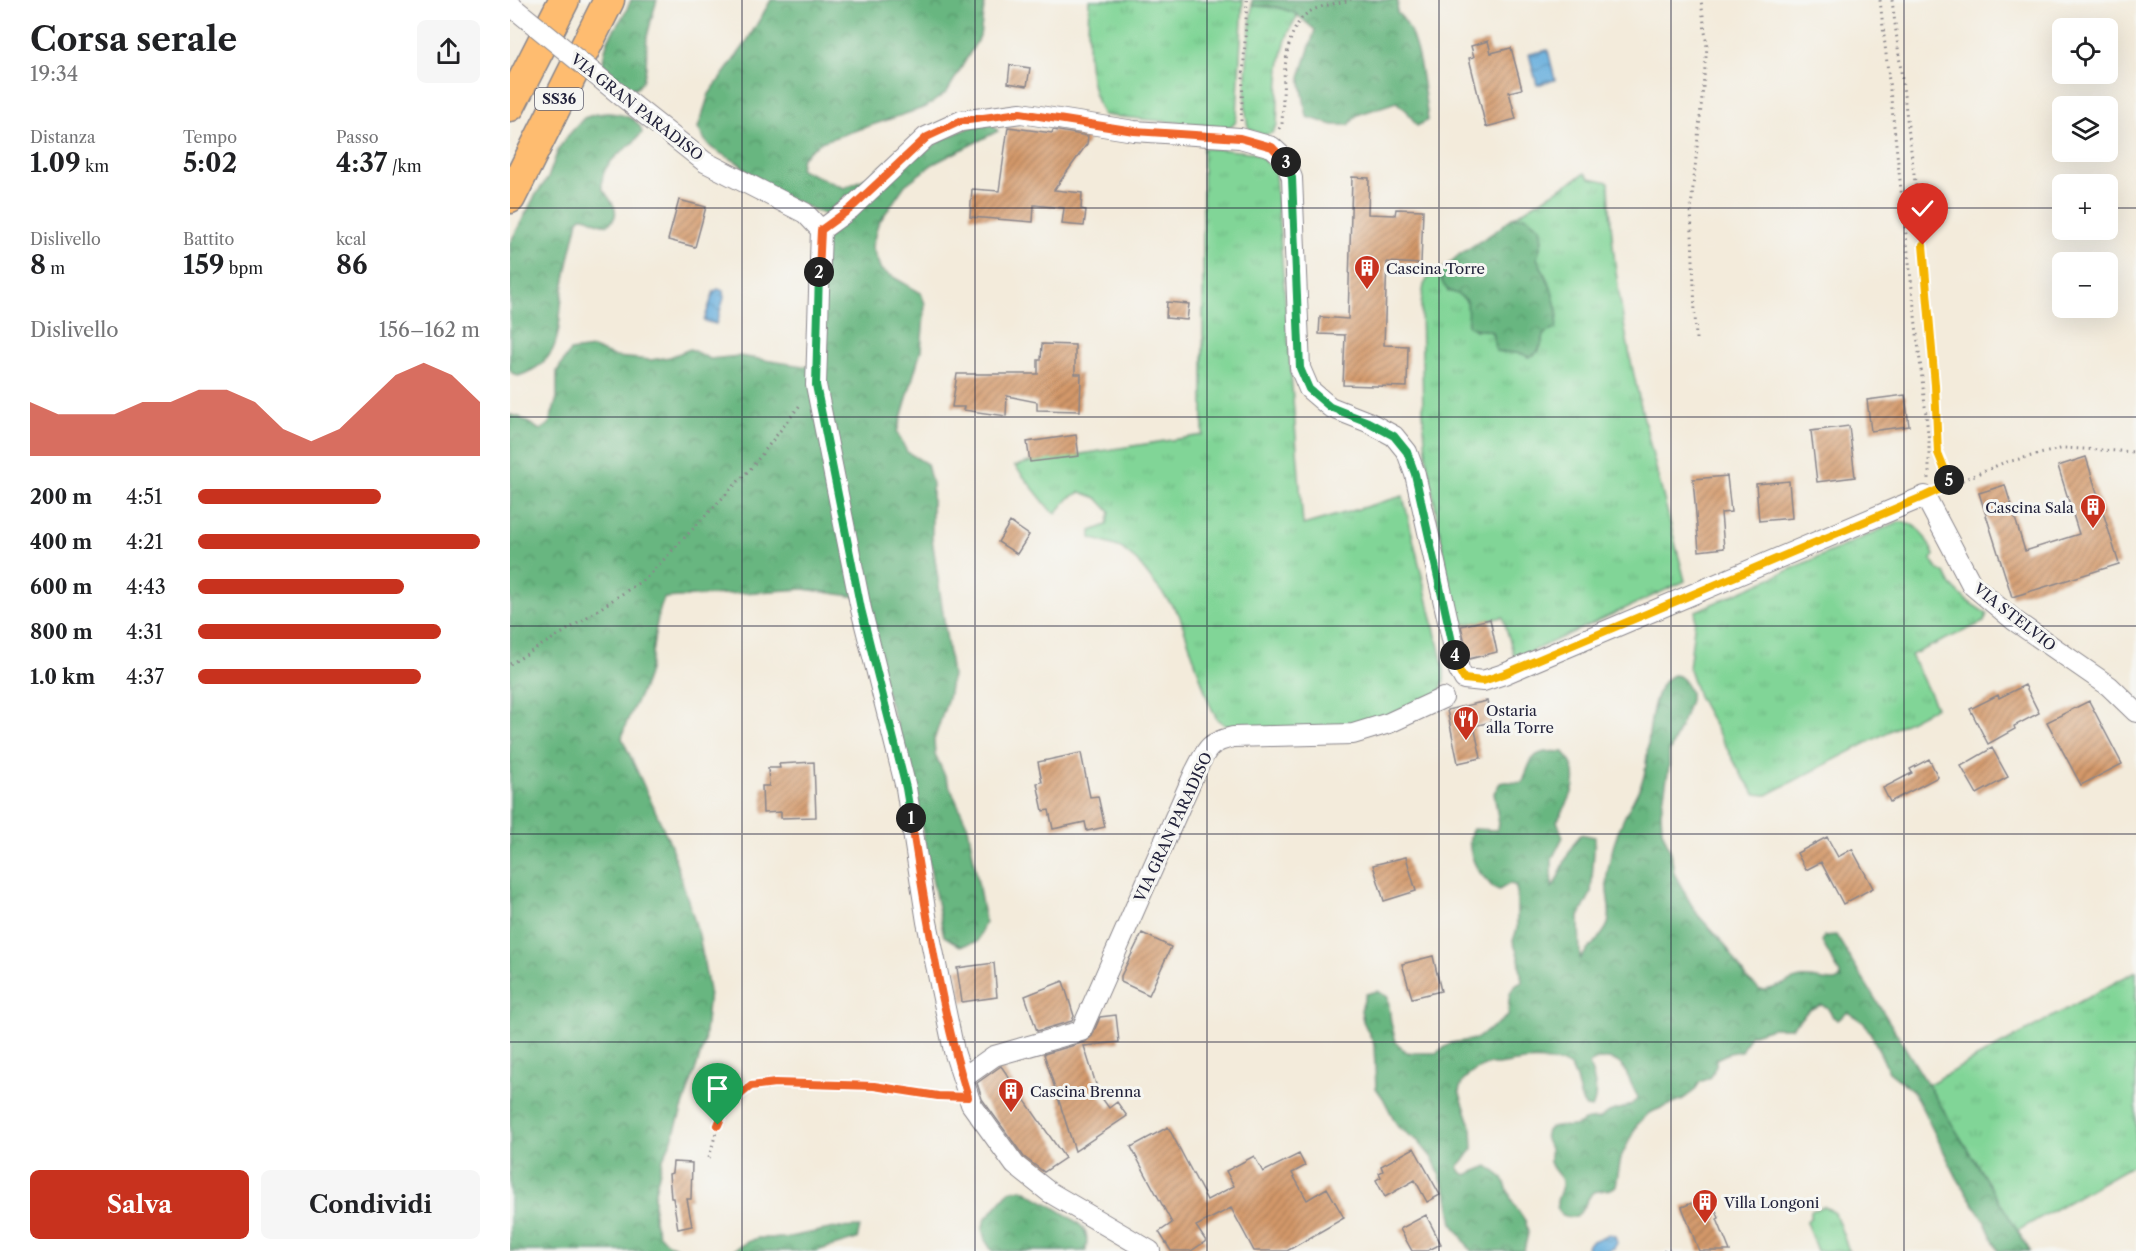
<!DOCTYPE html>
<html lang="it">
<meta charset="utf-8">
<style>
:root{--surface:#fff;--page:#f6f6f6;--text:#202124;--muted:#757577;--accent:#c8321e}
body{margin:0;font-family:"Libre Caslon Text",serif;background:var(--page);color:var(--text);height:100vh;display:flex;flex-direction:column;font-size:22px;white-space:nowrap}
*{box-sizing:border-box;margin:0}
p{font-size:20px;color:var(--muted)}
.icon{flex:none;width:33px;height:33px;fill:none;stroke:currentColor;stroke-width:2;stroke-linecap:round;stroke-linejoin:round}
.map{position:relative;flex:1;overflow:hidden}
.panel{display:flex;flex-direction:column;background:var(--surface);width:510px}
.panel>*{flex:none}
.fabs{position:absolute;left:1542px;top:18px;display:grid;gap:12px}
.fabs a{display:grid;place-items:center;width:66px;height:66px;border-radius:9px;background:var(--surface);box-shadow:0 6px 24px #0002;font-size:30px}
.pin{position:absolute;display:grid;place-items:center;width:51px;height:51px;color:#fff;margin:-62px -26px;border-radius:50% 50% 50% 0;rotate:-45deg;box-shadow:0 0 6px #0007}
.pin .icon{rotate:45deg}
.km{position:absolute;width:30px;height:30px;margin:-15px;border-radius:50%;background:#222;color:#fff;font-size:16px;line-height:30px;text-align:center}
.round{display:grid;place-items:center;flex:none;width:63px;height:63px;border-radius:9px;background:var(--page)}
.summary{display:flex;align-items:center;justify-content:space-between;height:102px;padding:0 30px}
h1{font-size:33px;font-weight:800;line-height:45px}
.stats{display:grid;grid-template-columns:repeat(3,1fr);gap:9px;height:102px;padding:6px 30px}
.stats div{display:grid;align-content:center}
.stats b{font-size:26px;font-weight:800}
.stats small{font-size:16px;font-weight:400}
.stats p{font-size:16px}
.chart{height:168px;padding:12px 30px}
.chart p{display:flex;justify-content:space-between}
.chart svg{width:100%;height:108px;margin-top:6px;fill:var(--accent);opacity:.7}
.action{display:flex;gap:12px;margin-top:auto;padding:12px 30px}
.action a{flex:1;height:69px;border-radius:9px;background:var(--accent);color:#fff;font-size:24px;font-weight:800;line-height:69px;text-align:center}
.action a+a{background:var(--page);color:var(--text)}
ul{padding:0 30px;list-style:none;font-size:20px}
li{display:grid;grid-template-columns:96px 72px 1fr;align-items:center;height:45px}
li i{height:15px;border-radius:8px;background:var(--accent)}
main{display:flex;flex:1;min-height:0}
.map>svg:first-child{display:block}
.grass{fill:url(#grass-tufts);stroke:#527c69;stroke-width:1.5}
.forest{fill:url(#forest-crowns);stroke:#456c5e;stroke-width:1.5}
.water{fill:url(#water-waves);stroke:#44688c;stroke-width:1.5}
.building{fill:url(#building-hatch)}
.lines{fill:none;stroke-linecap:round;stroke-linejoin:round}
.minor-casing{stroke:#8a868b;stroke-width:22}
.highway-casing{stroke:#8a868b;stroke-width:33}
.path{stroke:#8a868b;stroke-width:3;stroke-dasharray:1.5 4.5;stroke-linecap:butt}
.minor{stroke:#fff;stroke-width:20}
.highway{stroke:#febc70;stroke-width:30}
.minor-bridge-casing{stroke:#8a868b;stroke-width:22;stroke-linecap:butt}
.minor-bridge{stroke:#fff;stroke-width:20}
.split-1-casing{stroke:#fff;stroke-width:12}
.split-2-casing{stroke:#fff;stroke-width:12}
.split-3-casing{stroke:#fff;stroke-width:12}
.split-4-casing{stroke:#fff;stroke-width:12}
.split-5-casing{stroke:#fff;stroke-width:12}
.split-6-casing{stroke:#fff;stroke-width:12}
.split-1{stroke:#f0652b;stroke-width:8}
.split-2{stroke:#22a559;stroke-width:8}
.split-3{stroke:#f0652b;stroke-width:8}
.split-4{stroke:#22a559;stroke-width:8}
.split-5{stroke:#f5b400;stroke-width:8}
.split-6{stroke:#f5b400;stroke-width:8}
.grid{fill:none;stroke:#22223b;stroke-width:1.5;stroke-opacity:0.55}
.labels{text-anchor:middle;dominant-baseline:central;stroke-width:6;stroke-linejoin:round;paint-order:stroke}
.shield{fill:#f6f6f2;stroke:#626272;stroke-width:1.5}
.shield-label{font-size:14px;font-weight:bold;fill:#22223b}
.street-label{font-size:15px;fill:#22223b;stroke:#f6f6f2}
.poi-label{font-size:15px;fill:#22223b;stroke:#f6f6f2;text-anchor:start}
</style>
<main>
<section class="panel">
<div class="summary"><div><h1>Corsa serale</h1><p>19:34</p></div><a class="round"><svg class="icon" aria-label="share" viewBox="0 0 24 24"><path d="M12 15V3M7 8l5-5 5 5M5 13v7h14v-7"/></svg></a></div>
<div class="stats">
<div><p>Distanza</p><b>1.09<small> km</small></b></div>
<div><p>Tempo</p><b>5:02</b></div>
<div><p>Passo</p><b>4:37<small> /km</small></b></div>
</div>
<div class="stats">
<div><p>Dislivello</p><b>8<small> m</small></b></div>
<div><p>Battito</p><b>159<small> bpm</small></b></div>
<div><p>kcal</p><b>86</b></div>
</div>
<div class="chart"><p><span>Dislivello</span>156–162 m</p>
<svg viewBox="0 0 160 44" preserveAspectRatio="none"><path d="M0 44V22L10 27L20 27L30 27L40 22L50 22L60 17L70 17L80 22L90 33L100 38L110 33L120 22L130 11L140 6L150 11L160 22V44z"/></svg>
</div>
<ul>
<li><b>200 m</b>4:51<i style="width:65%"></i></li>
<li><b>400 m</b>4:21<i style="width:100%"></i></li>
<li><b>600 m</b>4:43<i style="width:73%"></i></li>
<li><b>800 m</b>4:31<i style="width:86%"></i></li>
<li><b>1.0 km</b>4:37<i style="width:79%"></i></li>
</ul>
<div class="action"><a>Salva</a><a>Condividi</a></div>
</section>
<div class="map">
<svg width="1626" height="1251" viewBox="0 0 1626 1251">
<defs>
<pattern id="grass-tufts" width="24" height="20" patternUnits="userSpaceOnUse" patternTransform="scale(1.5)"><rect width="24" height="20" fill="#81d597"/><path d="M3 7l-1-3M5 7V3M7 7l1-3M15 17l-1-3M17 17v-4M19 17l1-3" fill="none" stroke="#6fb783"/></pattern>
<pattern id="forest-crowns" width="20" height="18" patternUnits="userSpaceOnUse" patternTransform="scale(1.5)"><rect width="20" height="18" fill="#68b680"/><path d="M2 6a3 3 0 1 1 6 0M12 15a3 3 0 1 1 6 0" fill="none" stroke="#55946a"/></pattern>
<pattern id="water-waves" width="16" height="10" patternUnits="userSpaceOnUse" patternTransform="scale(1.5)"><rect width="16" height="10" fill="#66aedd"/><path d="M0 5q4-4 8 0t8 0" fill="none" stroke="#548db4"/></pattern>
<pattern id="building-hatch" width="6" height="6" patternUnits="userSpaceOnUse" patternTransform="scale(1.5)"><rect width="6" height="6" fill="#d39869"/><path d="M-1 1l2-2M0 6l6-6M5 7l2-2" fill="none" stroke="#ab7c58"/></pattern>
</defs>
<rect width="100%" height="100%" fill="#f6f6f2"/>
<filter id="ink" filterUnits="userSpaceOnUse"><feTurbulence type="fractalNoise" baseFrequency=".0167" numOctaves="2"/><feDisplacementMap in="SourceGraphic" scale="12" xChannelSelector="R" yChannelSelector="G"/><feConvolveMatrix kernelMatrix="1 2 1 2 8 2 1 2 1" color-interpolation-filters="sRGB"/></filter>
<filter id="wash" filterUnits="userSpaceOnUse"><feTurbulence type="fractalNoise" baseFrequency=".008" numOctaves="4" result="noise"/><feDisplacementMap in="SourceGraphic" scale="24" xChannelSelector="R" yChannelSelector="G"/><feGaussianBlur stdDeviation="1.35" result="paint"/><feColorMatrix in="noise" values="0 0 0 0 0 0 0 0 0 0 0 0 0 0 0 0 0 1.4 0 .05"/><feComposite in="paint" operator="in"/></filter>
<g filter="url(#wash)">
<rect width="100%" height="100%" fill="#f3ebdb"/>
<path class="grass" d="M579,0H733L727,115L725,123L719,128L593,115C574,78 578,40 579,0Z
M742,6L767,7L785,13L787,17C766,47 769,90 767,125L762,133L753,135L739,129C730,106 740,34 742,6Z
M693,148L740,152L750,156L765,173L793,525L893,496L934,669V680L930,693L842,731H732L715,725L707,719L699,703L669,614L627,561L611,548L581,538V531L597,525L600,512L587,498L571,492L559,498L546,513L541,511L505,466L520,462L693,435Z
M1075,173L1080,178L1099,182C1102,318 1142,450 1175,581L1005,659L993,617L947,626L917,462L913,416L911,304L914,285L918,278L932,270L930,276L938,291C961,295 959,310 964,330H976L982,332L986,351L1013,354L1029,351L1035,333L1042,290L1027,258L1032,240L1015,216L1002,218Z
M1388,522C1409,521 1416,538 1424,555L1422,560L1428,570L1435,573L1441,585L1457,601L1477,614L1474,622L1401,655L1426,707L1257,795L1245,794L1231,774L1188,696L1179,669L1186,611Z
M1626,971V1163L1507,1231L1417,1085Z
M1314,1206L1325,1213L1339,1251H1307L1296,1222L1301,1217V1211Z"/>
<path class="forest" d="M121,0H147C143,12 140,25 137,37C135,53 141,80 124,90L114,84L93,64C95,31 112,26 121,0Z
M261,0H475L470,36L437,92L416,107L311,142L292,157L290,169L334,188L357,178L378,162L414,152L433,139L478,120L488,131L423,164L395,185L368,224L362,247L371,270L411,293L415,304L411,350L387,432L397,452L417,464L422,484V538L442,675L438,698L424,740L425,754L458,827L475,922L467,942L450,946L434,936L400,771L348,597L294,589L154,598C143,624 145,651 137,677C131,698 116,715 112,738L160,843L189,935L199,991L194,1044L162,1139L152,1161L144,1196V1221L148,1233L156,1242L173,1251H0V415L9,417L30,430L39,424L47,398V371L60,351L83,348L106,357L141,360L160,357L180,349L200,359L229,356L306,368L318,216C295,206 267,195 246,180C239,175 233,165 225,161C204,149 200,152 188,128L199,94L236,43Z
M742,0H888L887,13C909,28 914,94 918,120L907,126L897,111L886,102L847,115L839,125H823L797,117L790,77L805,30L785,13L767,7L742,6Z
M98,113C111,114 130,117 132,133C128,137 124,143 119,146C104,157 90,168 92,188C98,198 113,211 101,222C99,224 96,225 93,224C84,223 80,216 71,217L68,220C63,242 58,263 54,284C46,323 58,360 8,376L2,373L0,369V243L25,196L38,178L48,150L55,139L74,118L86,114Z
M1015,216L1030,227L1032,240L1027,258L1042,290L1048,316L1046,329L1035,333C1031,344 1030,355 1018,357L1013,354L986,351L982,332C974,328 966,331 958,326L957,301C943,287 937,298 930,276L932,270L950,254L986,231L1002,218Z
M1163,675L1169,676L1174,680L1180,692V700L1174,718L1159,753V767L1151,812L1152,830L1161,853L1164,873L1181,904L1188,915L1216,946L1236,978L1250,990C1265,991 1277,980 1291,978C1305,976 1318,984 1330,980V974L1312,942L1314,936L1326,935L1520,1251H1488L1475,1222L1447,1178L1408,1100L1402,1090L1379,1072L1363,1038L1354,1023L1338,1012L1328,1020L1323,1017L1317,1007L1311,1005L1299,1010L1281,1028H1262L1240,1035L1231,1051L1219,1053L1206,1059V1065L1201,1077L1190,1082L1184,1091L1173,1099L1139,1113L1127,1125L1111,1157L1106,1186L1101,1189L1083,1192C1076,1200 1074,1210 1066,1217C1051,1219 1043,1209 1049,1195C1058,1174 1045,1178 1040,1162C1039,1158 1041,1153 1040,1149C1038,1142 1033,1139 1037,1131C1043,1122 1054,1128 1063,1126C1067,1126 1071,1122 1075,1121C1080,1119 1085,1120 1089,1119C1096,1116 1090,1117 1097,1113C1108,1107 1121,1110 1128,1097C1118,1082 1117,1059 1096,1059C1089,1059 1084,1059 1079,1064C1084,1078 1089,1094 1082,1108L1076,1107C1066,1096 1070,1080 1061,1068C1054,1059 1018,1060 1006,1062C996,1063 990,1067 979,1064C967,1069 952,1076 949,1091L962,1129L963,1149L948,1167L951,1172L956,1175L978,1166L993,1178L1002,1201L1016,1222L1018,1233L1014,1251H961L943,1224L938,1196L923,1159L908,1141L888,1127L873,1098L866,1088L864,1044L853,1021L851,1010L856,994L867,991L878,997L881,1023L886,1042L894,1051L900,1053H926L941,1043L966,1039L998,1016C1000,1001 995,990 1012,982L1009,958L1003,941L1007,929V892L1005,885L999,884L989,890L983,888C978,880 970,875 967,868C961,858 956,840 963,829L987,830L989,824L984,793L990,783C998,780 1005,784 1013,782C1022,756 1023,749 1054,752C1074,776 1062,798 1047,821L1053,837L1042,859V888C1054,870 1055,852 1071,834L1085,837L1081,893L1069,917L1070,959C1078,947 1093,938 1098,924C1103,909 1094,893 1097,875C1100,856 1106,835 1114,818C1121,803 1132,788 1135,772C1139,749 1138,685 1163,675Z
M512,1189C527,1198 563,1216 573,1228C578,1235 577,1243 576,1251H482L475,1240L472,1229L476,1218L500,1191Z
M350,1227L347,1239L306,1251H222L237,1242L248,1238H274L325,1228Z"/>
<path class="water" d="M1038,50L1045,80L1027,85L1019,54Z
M208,289L213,291L214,298L206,324L194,321L204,291Z
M1099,1234L1105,1236L1107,1243L1104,1248L1096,1251H1079L1077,1246L1080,1242Z"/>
<g id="blocks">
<path class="building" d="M978,41L981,53L1001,48L1012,89L999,92L1006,119L976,127L959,58L964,57L961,46Z
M500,65L520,68L517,86L498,83Z
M498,127L542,133L543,130L578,136L577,144L544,190L572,193L571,209L576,210L574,226L552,224L554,208L524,205L523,222L460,217L462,189L489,191Z
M842,177L859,178L858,214L885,215L886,209L913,210L911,264L877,262L874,345L898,346L897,387L833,385L835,335L809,334L810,317L838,319Z
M169,200L196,207L185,247L158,240Z
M657,302L679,304L677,320L656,318Z
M532,344L565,345V374H571L570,411L527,410V402L497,396L496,416L453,410L454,407H442L447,374H528V360H531Z
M1395,395L1399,426L1361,431L1357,400Z
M1339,426L1345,477L1307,482L1301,431Z
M566,435L569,456L520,462L517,442Z
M1576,457L1609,564L1502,597L1469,493L1495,485L1515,551L1569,534L1548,466Z
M1217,476L1221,512L1211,513L1214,548L1189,551L1183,479Z
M1279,481L1282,518L1249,521L1246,484Z
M500,522L519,535L507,554L488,542Z
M980,619L987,652L959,659L951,626Z
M1515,685L1529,713L1504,726L1505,729L1478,744L1460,709L1488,695L1489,698Z
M977,701L981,722L964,726L971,758L948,763L937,710Z
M1579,701L1612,764L1571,785L1537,722Z
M1482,748L1498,777L1467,794L1451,766Z
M571,753L580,797L588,796L595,827L577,831L575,822L543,829L539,810L533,811L527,783L532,782L528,762Z
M1419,759L1428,777L1380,802L1373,788L1402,773L1400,769Z
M304,762L306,817L271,818V812L253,813L252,786H259L258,768H270L269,764Z
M1317,837L1328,857L1342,849L1363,888L1333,904L1311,862L1296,870L1287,853Z
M896,857L906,891L874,901L863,865Z
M632,933L661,947L639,995L611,982V976Z
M923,956L931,991L902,998L892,964Z
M484,963L487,997L452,1002L447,968Z
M553,981L564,1016L562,1021L527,1031L515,996Z
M606,1015L609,1042L574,1046L589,1094L599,1108L607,1102L617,1116L565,1151L534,1054L575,1042L582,1036L590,1017Z
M491,1066L555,1158L534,1172L514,1157L472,1099L467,1083Z
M658,1127L697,1200L724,1186L716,1171L744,1156L753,1172L789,1154L795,1166L782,1173L797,1200L817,1188L834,1218L777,1251H744L721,1208L686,1226L696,1241L681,1251H661L649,1232L662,1223L621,1147Z
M904,1148L930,1195L917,1202L905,1180L875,1197L866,1180L871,1177L869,1173L873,1171L871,1166Z
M163,1162L182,1163L181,1199H177L182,1226L168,1229L163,1198H161L159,1174L162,1173Z
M1200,1196L1209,1218L1207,1219L1220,1251H1189L1172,1207Z
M916,1215L931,1244L917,1251H902L890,1229Z"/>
</g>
</g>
<g filter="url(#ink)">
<use href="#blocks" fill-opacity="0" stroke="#8a868b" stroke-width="1.5"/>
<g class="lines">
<defs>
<path id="minor" d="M113,97L195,162L295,213L311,230
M311,230L340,209L416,137L451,121L511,113L624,131L730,138L762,147L775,159L782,178L790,368L799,389L820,407L858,422L884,436L897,452L905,474L949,670L954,679L973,681L994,674L1415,496L1462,585L1505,621L1599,686L1626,712
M311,230L306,385L351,609L396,788L417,922L444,1051L461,1104L505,1165L539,1192L640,1251
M453,1078L484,1056L571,1031L685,772C697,749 697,743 723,737L843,734L879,723L933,698"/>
<path id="highway" d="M0,106L54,0
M0,198L99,0"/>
</defs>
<use href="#minor" class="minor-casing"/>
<use href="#highway" class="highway-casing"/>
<path class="path" d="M1370,0L1419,442V479
M1382,0L1413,245L1425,385L1428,453L1441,484L1432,488
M731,121L737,0
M769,129L772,124C774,94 770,27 801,11C812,5 829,3 841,0
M1186,339L1181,208L1197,47L1191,0
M1441,485L1493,463L1554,448L1626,452
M0,664L59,629L136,578L242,467L290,405
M199,1158L208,1125L216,1106L241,1086L265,1083L364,1086L398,1093L439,1097
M1154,1251L1160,1249"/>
<use href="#minor" class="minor"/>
<use href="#highway" class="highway"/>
<defs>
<path id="minor-bridge" d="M0,5L113,97"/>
</defs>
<use href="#minor-bridge" class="minor-bridge-casing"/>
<use href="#minor-bridge" class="minor-bridge"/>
</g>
</g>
<g class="lines" filter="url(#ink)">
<defs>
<path id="split-1" d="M208,1125L216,1106L241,1086L265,1083L364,1086L428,1096L458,1097C430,1006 416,912 401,818"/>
<path id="split-2" d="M309,272L306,385L351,609L396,788L401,818"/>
<path id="split-3" d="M309,272L311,230L340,209L417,137L451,121L510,113L624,131L730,138L762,147L776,162"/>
<path id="split-4" d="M776,162L782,178L790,368L799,389L820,407L858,422L884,436L897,452L905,474L945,655"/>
<path id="split-5" d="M945,655L949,670L954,679L973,681L994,674L1415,496L1441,484L1439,480"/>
<path id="split-6" d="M1413,245L1425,385L1428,453L1439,480"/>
</defs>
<use href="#split-1" class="split-1-casing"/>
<use href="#split-2" class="split-2-casing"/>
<use href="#split-3" class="split-3-casing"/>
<use href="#split-4" class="split-4-casing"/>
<use href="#split-5" class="split-5-casing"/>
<use href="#split-6" class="split-6-casing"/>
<use href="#split-1" class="split-1"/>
<use href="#split-2" class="split-2"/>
<use href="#split-3" class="split-3"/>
<use href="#split-4" class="split-4"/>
<use href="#split-5" class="split-5"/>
<use href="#split-6" class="split-6"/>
</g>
<path class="grid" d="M232,0V1251M465,0V1251M697,0V1251M929,0V1251M1161,0V1251M1394,0V1251M0,208H1552M1598,208H1626M0,417H1626M0,626H1626M0,834H1626M0,1042H1626"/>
<defs>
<symbol id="building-pin" viewBox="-11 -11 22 30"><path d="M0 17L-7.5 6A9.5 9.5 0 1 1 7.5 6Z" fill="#c8321e" stroke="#f6f6f2"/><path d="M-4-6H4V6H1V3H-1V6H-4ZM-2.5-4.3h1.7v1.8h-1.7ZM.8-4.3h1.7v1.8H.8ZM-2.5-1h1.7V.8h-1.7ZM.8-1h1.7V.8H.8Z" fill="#fff"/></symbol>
<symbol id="restaurant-pin" viewBox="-11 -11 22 30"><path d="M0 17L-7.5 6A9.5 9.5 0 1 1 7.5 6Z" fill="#c8321e" stroke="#f6f6f2"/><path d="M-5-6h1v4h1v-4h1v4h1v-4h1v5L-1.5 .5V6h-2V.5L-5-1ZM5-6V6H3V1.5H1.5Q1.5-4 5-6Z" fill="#fff"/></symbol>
</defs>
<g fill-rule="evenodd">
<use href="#building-pin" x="842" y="253" width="30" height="40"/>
<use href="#building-pin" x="1568" y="492" width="30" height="40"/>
<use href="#restaurant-pin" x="941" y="704" width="30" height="40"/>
<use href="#building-pin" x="486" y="1076" width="30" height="40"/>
<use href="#building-pin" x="1180" y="1187" width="30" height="40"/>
</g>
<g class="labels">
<rect class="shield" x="25" y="88" width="48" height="22" rx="4.5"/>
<g class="shield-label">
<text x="49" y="99">SS36</text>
</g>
<g class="street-label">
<text transform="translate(127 107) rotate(38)">VIA GRAN PARADISO</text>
<text transform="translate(1505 617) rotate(38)">VIA STELVIO</text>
<text transform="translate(663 827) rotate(-65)">VIA GRAN PARADISO</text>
</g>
<g class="poi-label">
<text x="876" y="268">Cascina Torre</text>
<text x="1564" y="507" text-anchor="end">Cascina Sala</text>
<text x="976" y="710">Ostaria<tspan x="976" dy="17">alla Torre</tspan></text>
<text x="520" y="1091">Cascina Brenna</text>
<text x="1214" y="1202">Villa Longoni</text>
</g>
</g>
</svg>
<div class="fabs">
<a><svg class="icon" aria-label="locate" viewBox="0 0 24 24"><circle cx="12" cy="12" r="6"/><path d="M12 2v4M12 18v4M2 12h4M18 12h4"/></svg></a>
<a><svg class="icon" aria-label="layers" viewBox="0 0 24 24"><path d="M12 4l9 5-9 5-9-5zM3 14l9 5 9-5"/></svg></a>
<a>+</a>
<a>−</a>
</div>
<div class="pin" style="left:208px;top:1125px;background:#1e9e55"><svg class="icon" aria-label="arrive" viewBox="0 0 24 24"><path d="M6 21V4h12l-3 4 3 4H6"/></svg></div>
<div class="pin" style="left:1413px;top:245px;background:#d93025"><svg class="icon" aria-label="check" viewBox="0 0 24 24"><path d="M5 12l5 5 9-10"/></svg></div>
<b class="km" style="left:401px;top:818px">1</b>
<b class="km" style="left:309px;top:272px">2</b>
<b class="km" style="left:776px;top:162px">3</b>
<b class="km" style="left:945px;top:655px">4</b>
<b class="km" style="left:1439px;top:480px">5</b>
</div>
</main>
